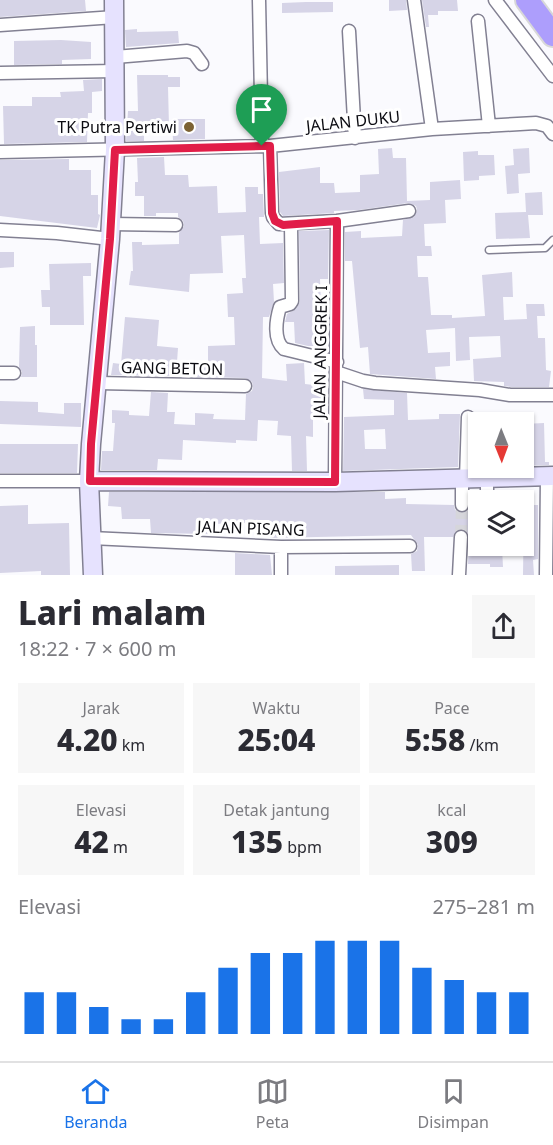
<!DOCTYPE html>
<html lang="id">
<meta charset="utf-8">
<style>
:root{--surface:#fff;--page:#f7f7f7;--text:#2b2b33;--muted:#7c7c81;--line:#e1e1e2;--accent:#1a73e8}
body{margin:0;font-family:"Noto Sans",sans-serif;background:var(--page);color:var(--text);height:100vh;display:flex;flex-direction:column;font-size:22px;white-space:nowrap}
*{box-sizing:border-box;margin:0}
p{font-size:20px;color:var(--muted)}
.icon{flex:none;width:33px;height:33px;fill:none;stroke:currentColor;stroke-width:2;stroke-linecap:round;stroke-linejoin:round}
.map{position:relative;height:575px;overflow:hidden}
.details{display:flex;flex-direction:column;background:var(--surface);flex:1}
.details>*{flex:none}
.needle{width:39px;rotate:179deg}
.fabs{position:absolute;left:468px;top:412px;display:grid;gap:12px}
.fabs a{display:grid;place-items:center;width:66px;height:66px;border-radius:0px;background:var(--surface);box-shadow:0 2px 4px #0004;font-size:30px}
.pin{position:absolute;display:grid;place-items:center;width:51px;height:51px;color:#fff;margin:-62px -26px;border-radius:50% 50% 50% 0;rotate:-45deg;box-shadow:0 0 6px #0007}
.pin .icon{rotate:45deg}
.round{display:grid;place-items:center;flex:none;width:63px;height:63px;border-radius:0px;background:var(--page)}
.head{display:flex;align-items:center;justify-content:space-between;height:102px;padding:0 18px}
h1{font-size:33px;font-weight:800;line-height:45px}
.stats{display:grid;grid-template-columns:repeat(3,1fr);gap:9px;height:102px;padding:6px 18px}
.stats div{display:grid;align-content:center;border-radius:0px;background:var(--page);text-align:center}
.stats b{font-size:30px;font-weight:800}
.stats small{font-size:16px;font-weight:400}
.stats p{font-size:16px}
.chart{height:168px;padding:12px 18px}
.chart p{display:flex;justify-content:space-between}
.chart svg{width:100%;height:108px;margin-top:6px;stroke:var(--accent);stroke-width:6}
.menu{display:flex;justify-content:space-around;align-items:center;height:84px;border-top:2px solid var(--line);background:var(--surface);font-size:16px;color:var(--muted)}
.menu a{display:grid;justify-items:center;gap:3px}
.menu .on{color:var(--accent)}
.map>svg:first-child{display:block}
.building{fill:#d6d4e7;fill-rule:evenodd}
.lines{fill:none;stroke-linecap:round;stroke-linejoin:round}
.street-tunnel{stroke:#d6d6db;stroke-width:12;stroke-dasharray:12 6;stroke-linecap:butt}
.lane-casing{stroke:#828092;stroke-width:9}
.street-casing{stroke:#828092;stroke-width:15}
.secondary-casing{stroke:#828092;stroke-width:21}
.highway-casing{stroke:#d8d8d9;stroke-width:26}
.lane{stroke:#fff;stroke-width:6}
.street{stroke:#fff;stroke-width:12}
.secondary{stroke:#e6e2fe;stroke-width:18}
.highway{stroke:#ad9efc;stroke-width:22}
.route-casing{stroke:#fff;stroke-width:12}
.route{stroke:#e11d48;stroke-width:8}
.poi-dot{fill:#7b6133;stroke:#fff;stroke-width:2}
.labels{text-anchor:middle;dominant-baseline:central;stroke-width:6;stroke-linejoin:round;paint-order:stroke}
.street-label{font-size:16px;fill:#0c0c12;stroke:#fff}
.poi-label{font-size:16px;fill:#0c0c12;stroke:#fff;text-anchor:end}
</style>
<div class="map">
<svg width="553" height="575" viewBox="0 0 553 575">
<rect width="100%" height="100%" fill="#fafafe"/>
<path class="building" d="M0,0H85L86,11L0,17Z
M389,0H406L407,10L389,11Z
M422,0H457L458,11H438V15H428L429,27H426Z
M306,2H333V12L282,13V3Z
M137,29V32L178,31L179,43L126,47L125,30Z
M61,40L91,42V59L62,60V64L14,65V41Z
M137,75H168V77H180V87H168L169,126L144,127V141H126L128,111H138Z
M102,79V91L92,92V113H88L87,142L4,144L3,106H32V97H61L60,92L84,91L83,80Z
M172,119H205V139L173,140Z
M392,148L393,158H406L407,201L430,200V182L460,180L461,199L445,200L446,223L424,224L425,246H431L432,256H417L418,277H428L431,315H452V318L485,316L482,275L512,272L513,297H503L504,320L527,319L526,304H544L545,316H537L538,338H545L546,370L551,371L549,387H511L504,386V382L474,381L473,359L501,357L500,336L469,337L470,360L456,361L455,328L426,330L428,353L450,352V366L435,367L436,379L370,374L368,347L360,348L352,261H345V232L361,231V238L402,236L403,220L414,217L417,210L416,206L408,203L359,210L334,211V213L283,216L280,212L279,172L320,167V183H334L335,193L360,192V175L379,174L378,149Z
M529,148L530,173L518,174L519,193L507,194L505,166L514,165L513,149Z
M478,151V155H494L495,175L479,176V180L464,181L463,152Z
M164,157L165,175H188L189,187L217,186L218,213L246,212L245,187H258V194H263L264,217H259L260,244L283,243L284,283L273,284L274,302L269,317H263L262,378L287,381L286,364L304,363L305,384L323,386V399H313V437L306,436L307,471H292L291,436L277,435L278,421L258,420L257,441L236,440V443L183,440L182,460L158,459L157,470H101L102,451H113L115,423H112V410L129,411V415L149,416L151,392L168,393L167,412H175L174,424L195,425V413L214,414L213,419L245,420L246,394L252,391L253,387L252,382L245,378L193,377V374L170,372V376L111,375L113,363L121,364L125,317L159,320L157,346L178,348L177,362H208V346L235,345L234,317H228L227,294L243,293L242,278H246L244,235L221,236L223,273L190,274L189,292L129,285L131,271H133L132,242H142V245L179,244V233L184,226L183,221L178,217V213H156V216H144V196H135V182H138L137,158Z
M69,159V170H91V195H98V214L100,215L97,228L0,216V160Z
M542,192L543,215H528L530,238L496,239L495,213L526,212L525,193Z
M329,230L328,279H320L321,305H328V317L315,318L317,346H308L295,343L294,322H285L287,314L296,309L300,302L299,231Z
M0,252H14V267L0,268Z
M91,263V276H83L84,325H50V307H42L41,290H50L49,264Z
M35,326V345H37V377H21L22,372L19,367L20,327Z
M363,389L407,393L408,420L439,419V414H460L458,467L343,471L344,417L394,415V400L364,399ZM385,429L386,449H365L364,430Z
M0,401L38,402V412L64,414V403H81V427L0,424Z
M489,413L490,423H478V467H475L476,414Z
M544,423L545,462H549V465L524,466V424Z
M0,444H78L77,473H0Z
M109,492H385V499L406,498V504L454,505L455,510L461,513L469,510L470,503L478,504V548H502L503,567H490V564H468L469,537L466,530L462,529L457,530L453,537H424L425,571H412L411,554L417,551L418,545L411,535L270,538L269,520H245V523L210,524V534L151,533L150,519H122L121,507L108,506Z
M28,505V524L69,523L70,575H41V571L0,573V506Z
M524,505H538V559L533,560L534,575H523Z
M235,553L270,555L272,575H235Z
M399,565V575H335V566Z"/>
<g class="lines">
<path class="street-tunnel" d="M461,537L462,505"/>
<defs>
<path id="lane" d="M489,250L545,248L553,240"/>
<path id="street" d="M259,0L262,146
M414,0L432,129
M495,0L553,76
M478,21L489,126
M0,25L115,17
M349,31L355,138
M115,57L187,51L194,53L202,64
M0,73L115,71
M270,146L272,213L273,217L279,224L337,221L409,211
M0,152L270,146L432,129L536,123L547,126L553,134
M111,224L176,225
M291,225L292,301L290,304L280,307C276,320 273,340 284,349L337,362
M0,230L57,233L110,239
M336,372L363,381L375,383L480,390L510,395H553
M0,373H14
M98,383L245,386
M466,479L468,417
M0,481H89
M335,482L337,221
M487,501V478
M462,505V480
M91,538L281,547L410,546
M281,547V575
M459,575L461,537
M546,575L547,477"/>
<path id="secondary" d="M89,481L335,482L553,476
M93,575L89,481L91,444L110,239L115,150L114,0"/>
<path id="highway" d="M527,0L553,35"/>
</defs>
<use href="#lane" class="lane-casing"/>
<use href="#street" class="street-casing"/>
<use href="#secondary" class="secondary-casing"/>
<use href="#highway" class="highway-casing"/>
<use href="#lane" class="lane"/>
<use href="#street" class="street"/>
<use href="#secondary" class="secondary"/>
<use href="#highway" class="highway"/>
</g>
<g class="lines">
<defs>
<path id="route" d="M262,146H270L272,213L275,221L283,225L337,221L335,482L90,481L91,444L110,239L115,150Z"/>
</defs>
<use href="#route" class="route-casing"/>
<use href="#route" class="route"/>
</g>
<circle class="poi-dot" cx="189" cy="127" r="6"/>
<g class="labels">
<g class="street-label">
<text transform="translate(353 121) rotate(-6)">JALAN DUKU</text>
<text transform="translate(320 352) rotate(-89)">JALAN ANGGREK I</text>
<text transform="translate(172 368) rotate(1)">GANG BETON</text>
<text transform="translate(251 528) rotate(2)">JALAN PISANG</text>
</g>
<g class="poi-label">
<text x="177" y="127">TK Putra Pertiwi</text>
</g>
</g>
</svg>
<div class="fabs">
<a><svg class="needle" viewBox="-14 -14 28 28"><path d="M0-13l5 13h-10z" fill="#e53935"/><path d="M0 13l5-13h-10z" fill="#7c7c81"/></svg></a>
<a><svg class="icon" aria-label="layers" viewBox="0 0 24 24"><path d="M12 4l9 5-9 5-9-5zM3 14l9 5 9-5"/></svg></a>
</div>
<div class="pin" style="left:262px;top:146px;background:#1e9e55"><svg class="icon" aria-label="arrive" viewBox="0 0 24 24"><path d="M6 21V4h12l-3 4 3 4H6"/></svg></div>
</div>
<section class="details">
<div class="head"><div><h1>Lari malam</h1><p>18:22 · 7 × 600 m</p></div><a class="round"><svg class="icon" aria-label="share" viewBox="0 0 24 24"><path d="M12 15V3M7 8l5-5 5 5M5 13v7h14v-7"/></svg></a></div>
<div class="stats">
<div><p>Jarak</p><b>4.20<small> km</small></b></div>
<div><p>Waktu</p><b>25:04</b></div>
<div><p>Pace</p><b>5:58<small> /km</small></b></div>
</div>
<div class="stats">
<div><p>Elevasi</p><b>42<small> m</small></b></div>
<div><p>Detak jantung</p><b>135<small> bpm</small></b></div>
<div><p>kcal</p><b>309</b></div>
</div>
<div class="chart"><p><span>Elevasi</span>275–281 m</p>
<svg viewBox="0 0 160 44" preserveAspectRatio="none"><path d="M5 44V27M15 44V27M25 44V33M35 44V38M45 44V38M55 44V27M65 44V17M75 44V11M85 44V11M95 44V6M105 44V6M115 44V6M125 44V17M135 44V22M145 44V27M155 44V27"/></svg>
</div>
</section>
<nav class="menu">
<a class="on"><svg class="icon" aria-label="home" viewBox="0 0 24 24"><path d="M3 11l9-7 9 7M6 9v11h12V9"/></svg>Beranda</a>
<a><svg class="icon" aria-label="map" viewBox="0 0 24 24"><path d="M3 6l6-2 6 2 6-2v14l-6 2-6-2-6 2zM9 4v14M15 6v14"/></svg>Peta</a>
<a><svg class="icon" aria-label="saved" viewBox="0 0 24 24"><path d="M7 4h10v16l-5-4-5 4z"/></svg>Disimpan</a>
</nav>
